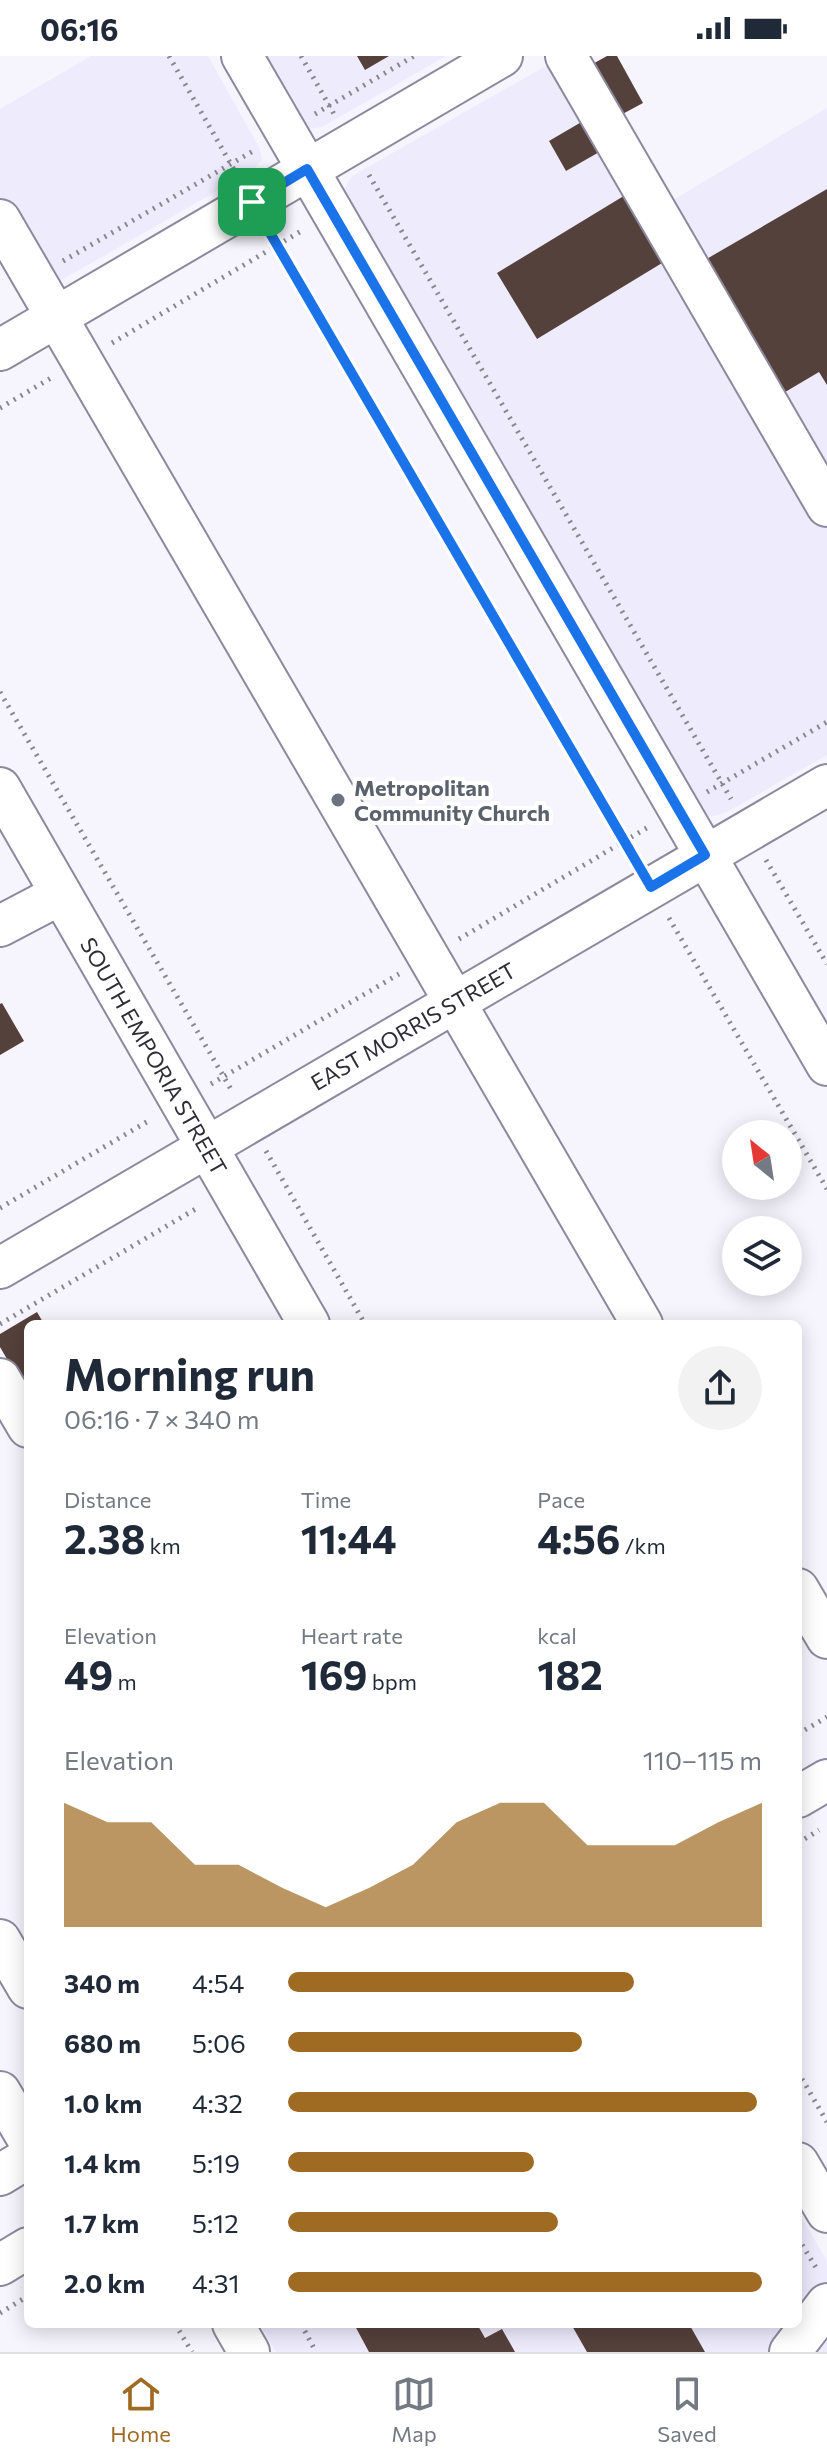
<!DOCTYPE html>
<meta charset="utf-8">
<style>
:root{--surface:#fff;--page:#f2f2f3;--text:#1f2937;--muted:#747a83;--line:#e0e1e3;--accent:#9f6a22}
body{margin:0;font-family:Commissioner,sans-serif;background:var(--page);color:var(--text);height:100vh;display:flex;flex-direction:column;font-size:30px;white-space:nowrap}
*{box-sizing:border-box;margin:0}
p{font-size:26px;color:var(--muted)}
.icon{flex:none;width:44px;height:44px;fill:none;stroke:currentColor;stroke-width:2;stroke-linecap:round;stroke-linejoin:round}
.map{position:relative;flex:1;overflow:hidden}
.side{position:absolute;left:24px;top:1264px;width:778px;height:1008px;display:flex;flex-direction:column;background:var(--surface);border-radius:12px;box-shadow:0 4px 20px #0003}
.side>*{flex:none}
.needle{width:52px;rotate:330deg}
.tools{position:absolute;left:722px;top:1064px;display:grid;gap:16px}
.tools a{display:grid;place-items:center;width:80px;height:80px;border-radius:50%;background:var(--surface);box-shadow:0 4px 20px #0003;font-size:40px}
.pin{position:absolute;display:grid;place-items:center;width:68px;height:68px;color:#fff;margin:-34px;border-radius:16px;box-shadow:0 4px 12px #0006}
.round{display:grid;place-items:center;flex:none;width:84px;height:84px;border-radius:42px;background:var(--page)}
.summary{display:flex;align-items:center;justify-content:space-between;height:136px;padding:0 40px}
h1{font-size:44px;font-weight:700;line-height:60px}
.metrics{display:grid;grid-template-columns:repeat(3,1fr);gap:12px;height:136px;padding:8px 40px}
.metrics div{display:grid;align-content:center}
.metrics b{font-size:40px;font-weight:700}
.metrics small{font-size:22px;font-weight:400}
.metrics p{font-size:22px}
.chart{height:224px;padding:16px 40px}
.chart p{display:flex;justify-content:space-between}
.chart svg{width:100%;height:144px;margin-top:8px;fill:var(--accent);opacity:.7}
ul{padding:0 40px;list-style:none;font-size:26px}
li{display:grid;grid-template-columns:128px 96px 1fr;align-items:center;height:60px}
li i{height:20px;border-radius:10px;background:var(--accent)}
.status{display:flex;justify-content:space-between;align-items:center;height:56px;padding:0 40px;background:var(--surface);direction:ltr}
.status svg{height:22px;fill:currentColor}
.menu{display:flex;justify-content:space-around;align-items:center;height:112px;border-top:2px solid var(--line);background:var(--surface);font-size:22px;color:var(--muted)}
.menu a{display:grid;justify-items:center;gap:4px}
.menu .selected{color:var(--accent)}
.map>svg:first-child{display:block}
.built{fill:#eeebfd}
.building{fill:#55413c}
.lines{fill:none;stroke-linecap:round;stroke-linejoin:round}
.minor-casing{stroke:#8c899e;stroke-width:44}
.path{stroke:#898890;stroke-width:5;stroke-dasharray:2 6;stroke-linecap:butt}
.minor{stroke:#fff;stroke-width:40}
.route-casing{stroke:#fff;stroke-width:16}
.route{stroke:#1a73e8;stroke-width:10}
.worship-dot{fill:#6b7280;stroke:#fff;stroke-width:3}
.labels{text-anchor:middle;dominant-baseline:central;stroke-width:8;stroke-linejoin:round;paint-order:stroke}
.worship-label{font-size:22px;font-weight:bold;fill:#5b616d;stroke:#fff;text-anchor:start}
.street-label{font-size:22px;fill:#2e2d35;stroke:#fff}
</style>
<div class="status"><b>06:16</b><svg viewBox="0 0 49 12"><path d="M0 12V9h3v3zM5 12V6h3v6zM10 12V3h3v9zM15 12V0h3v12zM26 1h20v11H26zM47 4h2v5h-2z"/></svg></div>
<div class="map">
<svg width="827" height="2296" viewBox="0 0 827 2296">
<rect width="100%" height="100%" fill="#f6f5fe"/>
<path class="built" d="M91,0H208L260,93L262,104L252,115L32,241L0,186V53Z
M265,0H446L322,71L307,73Z
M558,3L648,159L827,52V699L727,756L711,761L698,751L343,135L352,120Z
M798,2155L827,2205V2296H276L260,2268H798Z"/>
<path class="building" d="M357,0H389L365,14Z
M607,0H617L643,47L617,61L589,10Z
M590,61L608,91L566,115L549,85Z
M827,133V329L819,316L775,342L698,208Z
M627,138L667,204L537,283L497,217Z
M2,947L24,985L0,999V948Z
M37,1256L44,1268H28V1339L0,1291V1278Z
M354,2268H477L485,2282L502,2273L515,2296H369Z
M571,2268H689L705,2296H587Z"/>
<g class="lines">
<defs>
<path id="minor" d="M242,0L827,1009
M566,0L827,450
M0,164L642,1268
M0,294L502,0
M0,732L309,1268
M0,870L61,838
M0,1212L827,729
M0,1323L28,1371
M798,1533L827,1582
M798,1741L827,1724
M0,1884L28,1932
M0,2036L28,2083
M798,2107L827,2156
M0,2119L28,2102
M0,2209L28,2192
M233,2268L249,2296
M790,2296L827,2248"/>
</defs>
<use href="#minor" class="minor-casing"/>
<path class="path" d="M169,0L236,117
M301,0L334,58
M315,58L414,0
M369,119L731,743
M271,178L634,802
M63,205L255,94
M112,287L303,174
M0,352L51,322
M0,636L232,1035
M707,736L827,666
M766,804L827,908
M669,862L827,1133
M459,883L650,770
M211,1028L399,918
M266,1095L365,1268
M0,1152L150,1064
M0,1268L199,1151
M798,1678L827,1661
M798,1787L819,1774
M798,2016L827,2066
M798,2182L818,2215
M0,2257L28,2240
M175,2268L192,2296
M301,2268L316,2296"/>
<use href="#minor" class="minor"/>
</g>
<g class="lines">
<defs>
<path id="route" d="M307,113L705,799L651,831L252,146Z"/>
</defs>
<use href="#route" class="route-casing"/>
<use href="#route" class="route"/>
</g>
<circle class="worship-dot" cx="338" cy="744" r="8"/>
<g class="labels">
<g class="worship-label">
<text x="354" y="731">Metropolitan<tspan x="354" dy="25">Community Church</tspan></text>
</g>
<g class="street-label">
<text transform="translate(413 970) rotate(-30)">EAST MORRIS STREET</text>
<text transform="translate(154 1000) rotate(60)">SOUTH EMPORIA STREET</text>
</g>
</g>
</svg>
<div class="tools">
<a><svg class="needle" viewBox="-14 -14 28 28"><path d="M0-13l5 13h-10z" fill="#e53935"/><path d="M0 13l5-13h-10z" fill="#747a83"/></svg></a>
<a><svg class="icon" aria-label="layers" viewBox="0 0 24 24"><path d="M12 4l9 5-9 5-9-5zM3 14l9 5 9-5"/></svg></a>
</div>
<div class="pin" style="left:252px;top:146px;background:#1e9e55"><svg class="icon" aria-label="arrive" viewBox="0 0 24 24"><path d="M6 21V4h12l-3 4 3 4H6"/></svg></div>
<section class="side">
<div class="summary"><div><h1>Morning run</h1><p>06:16 · 7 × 340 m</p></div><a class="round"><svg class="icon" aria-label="share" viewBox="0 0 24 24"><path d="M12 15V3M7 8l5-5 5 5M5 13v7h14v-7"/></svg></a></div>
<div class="metrics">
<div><p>Distance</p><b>2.38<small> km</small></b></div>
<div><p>Time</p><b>11:44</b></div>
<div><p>Pace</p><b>4:56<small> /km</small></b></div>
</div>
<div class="metrics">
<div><p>Elevation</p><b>49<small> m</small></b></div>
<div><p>Heart rate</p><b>169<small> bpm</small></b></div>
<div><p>kcal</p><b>182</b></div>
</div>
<div class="chart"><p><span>Elevation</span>110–115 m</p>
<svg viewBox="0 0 160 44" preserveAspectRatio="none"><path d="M0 44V6L10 12L20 12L30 25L40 25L50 32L60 38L70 32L80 25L90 12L100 6L110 6L120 19L130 19L140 19L150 12L160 6V44z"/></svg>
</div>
<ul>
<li><b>340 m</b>4:54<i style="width:73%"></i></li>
<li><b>680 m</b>5:06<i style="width:62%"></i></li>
<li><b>1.0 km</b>4:32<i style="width:99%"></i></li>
<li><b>1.4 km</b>5:19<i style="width:52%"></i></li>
<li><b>1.7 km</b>5:12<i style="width:57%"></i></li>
<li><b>2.0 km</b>4:31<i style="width:100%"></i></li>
</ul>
</section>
</div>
<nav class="menu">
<a class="selected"><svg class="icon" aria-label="home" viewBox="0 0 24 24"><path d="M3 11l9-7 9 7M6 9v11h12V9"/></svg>Home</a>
<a><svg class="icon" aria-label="map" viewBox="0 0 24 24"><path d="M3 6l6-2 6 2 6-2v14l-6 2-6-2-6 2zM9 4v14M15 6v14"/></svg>Map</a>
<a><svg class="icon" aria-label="saved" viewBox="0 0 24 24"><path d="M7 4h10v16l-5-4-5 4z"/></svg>Saved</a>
</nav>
